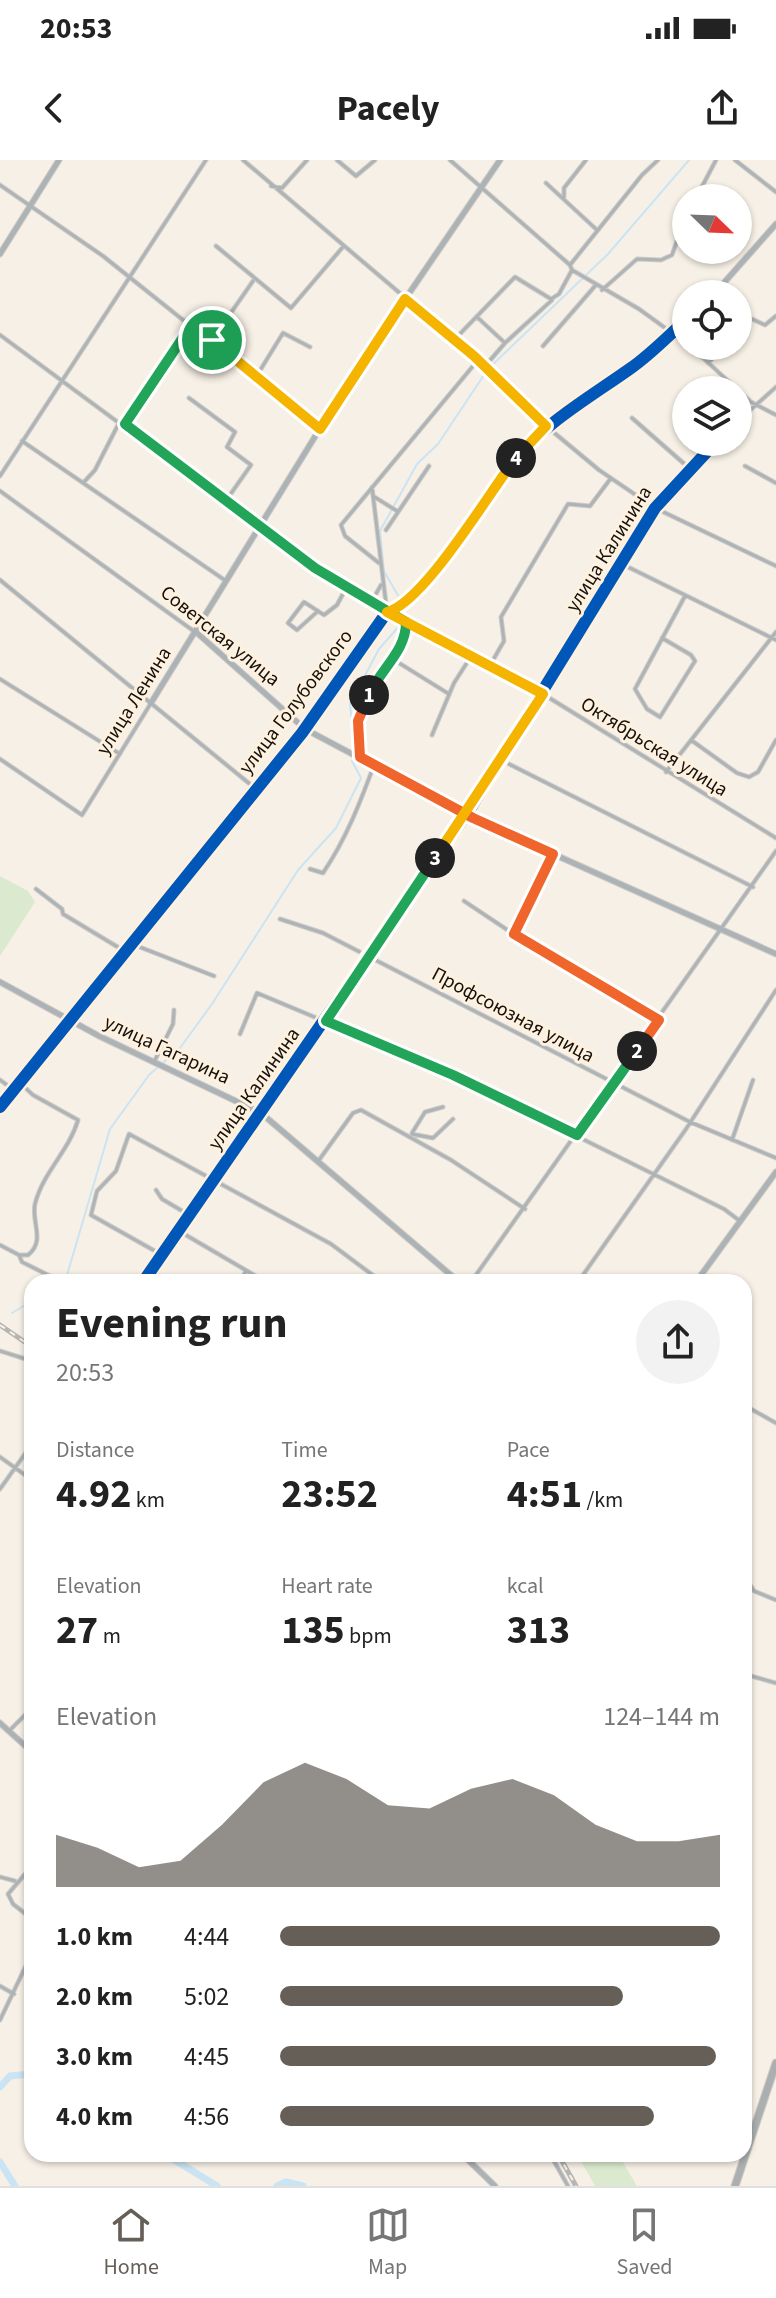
<!DOCTYPE html>
<meta charset="utf-8">
<style>
:root{--surface:#fff;--page:#f2f2f2;--text:#222;--muted:#767676;--line:#e0e0e0;--accent:#655f58}
body{margin:0;font-family:"Source Sans 3",sans-serif;background:var(--page);color:var(--text);height:100vh;display:flex;flex-direction:column;font-size:30px;white-space:nowrap}
*{box-sizing:border-box;margin:0}
p{font-size:26px;color:var(--muted)}
.icon{flex:none;width:44px;height:44px;fill:none;stroke:currentColor;stroke-width:2;stroke-linecap:round;stroke-linejoin:round}
.map{position:relative;flex:1;overflow:hidden}
.side{position:absolute;left:24px;top:1114px;width:728px;height:888px;display:flex;flex-direction:column;background:var(--surface);border-radius:24px;box-shadow:0 2px 6px #0004}
.side>*{flex:none}
.needle{width:52px;rotate:113deg}
.tools{position:absolute;left:672px;top:24px;display:grid;gap:16px}
.tools a{display:grid;place-items:center;width:80px;height:80px;border-radius:50%;background:var(--surface);box-shadow:0 2px 6px #0004;font-size:40px}
.pin{position:absolute;display:grid;place-items:center;width:68px;height:68px;color:#fff;margin:-34px;border:4px solid #fff;border-radius:50%;box-shadow:0 2px 8px #0007}
.km{position:absolute;width:40px;height:40px;margin:-20px;border-radius:50%;background:#222;color:#fff;font-size:22px;line-height:40px;text-align:center}
.round{display:grid;place-items:center;flex:none;width:84px;height:84px;border-radius:42px;background:var(--page)}
.headline{display:flex;align-items:center;justify-content:space-between;height:136px;padding:0 32px}
h1{font-size:44px;font-weight:700;line-height:60px}
.figures{display:grid;grid-template-columns:repeat(3,1fr);gap:12px;height:136px;padding:8px 32px}
.figures div{display:grid;align-content:center}
.figures b{font-size:40px;font-weight:700}
.figures small{font-size:22px;font-weight:400}
.figures p{font-size:22px}
.chart{height:224px;padding:16px 32px}
.chart p{display:flex;justify-content:space-between}
.chart svg{width:100%;height:144px;margin-top:8px;fill:var(--accent);opacity:.7}
ul{padding:0 32px;list-style:none;font-size:26px}
li{display:grid;grid-template-columns:128px 96px 1fr;align-items:center;height:60px}
li i{height:20px;border-radius:10px;background:var(--accent)}
.status{display:flex;justify-content:space-between;align-items:center;height:56px;padding:0 40px;background:var(--surface);direction:ltr}
.status svg{height:22px;fill:currentColor}
header{display:flex;justify-content:space-between;align-items:center;height:104px;padding:0 32px;background:var(--surface);font-size:36px;font-weight:700}
.dock{display:flex;justify-content:space-around;align-items:center;height:112px;border-top:2px solid var(--line);background:var(--surface);font-size:22px;color:var(--muted)}
.dock a{display:grid;justify-items:center;gap:4px}
.dock .selected{color:var(--accent)}
.map>svg:first-child{display:block}
.green{fill:#dbeace}
.lines{fill:none;stroke-linecap:round;stroke-linejoin:round}
.stream{stroke:#cae4f3;stroke-width:2}
.river{stroke:#cae4f3;stroke-width:7}
.street-casing{stroke:#d1cbc5;stroke-width:5}
.secondary-casing{stroke:#d1cbc5;stroke-width:7}
.highway-casing{stroke:#d1cbc5;stroke-width:9}
.street{stroke:#adb4b8;stroke-width:3}
.secondary{stroke:#acb3b6;stroke-width:5}
.highway{stroke:#abafb0;stroke-width:7}
.rail-casing{stroke:#b5b5b4;stroke-width:5}
.rail{stroke:#fef1df;stroke-width:2;stroke-dasharray:6;stroke-linecap:butt}
.cycleway-casing{stroke:#fef1df;stroke-width:17}
.cycleway{stroke:#0057b8;stroke-width:12}
.split-1-casing{stroke:#fff;stroke-width:16}
.split-2-casing{stroke:#fff;stroke-width:16}
.split-3-casing{stroke:#fff;stroke-width:16}
.split-4-casing{stroke:#fff;stroke-width:16}
.split-5-casing{stroke:#fff;stroke-width:16}
.split-1{stroke:#22a559;stroke-width:10}
.split-2{stroke:#f0652b;stroke-width:10}
.split-3{stroke:#22a559;stroke-width:10}
.split-4{stroke:#f5b400;stroke-width:10}
.split-5{stroke:#f5b400;stroke-width:10}
.labels{text-anchor:middle;dominant-baseline:central;stroke-width:6;stroke-linejoin:round;paint-order:stroke}
.street-label{font-size:20px;fill:#16110b;stroke:#fef1df}
</style>
<div class="status"><b>20:53</b><svg viewBox="0 0 49 12"><path d="M0 12V9h3v3zM5 12V6h3v6zM10 12V3h3v9zM15 12V0h3v12zM26 1h20v11H26zM47 4h2v5h-2z"/></svg></div>
<header><svg class="icon" aria-label="back" viewBox="0 0 24 24"><path d="M15 5l-7 7 7 7"/></svg>Pacely<svg class="icon" aria-label="share" viewBox="0 0 24 24"><path d="M12 15V3M7 8l5-5 5 5M5 13v7h14v-7"/></svg></header>
<div class="map">
<svg width="776" height="2026" viewBox="0 0 776 2026">
<rect width="100%" height="100%" fill="#f7f0e6"/>
<path class="green" d="M0,716L28,731L35,742L0,796Z
M577,1994H618L637,2026H595Z"/>
<g class="lines">
<path class="stream" d="M400,439L384,411L380,371L417,304L438,284L488,209L608,94L689,0
M354,582L350,544L379,489L401,464
M65,1122L110,969L149,915L180,888L212,844L298,710L336,668L361,618L352,601
M12,1153L32,1141"/>
<path class="river" d="M0,1927L10,1916L32,1914
M151,1994L173,1999L217,2026
M0,2002L15,2026
M277,2026L286,2022L303,2026"/>
<defs>
<path id="street" d="M243,0L474,196L546,266L599,310L655,348L776,406
M337,0L356,16L375,0
M450,0L570,105L572,110L639,149L686,183
M735,0L776,32
M546,23L597,70
M0,25L103,96L318,268
M271,26L282,28L307,0
M564,37V28L586,0
M696,38L716,0
M216,86L291,148L342,88
M570,105L642,15L658,0
M602,130L637,99L661,100L672,95L686,55
M477,157L505,183L486,205
M738,173L752,159L765,165L776,156
M0,175L315,408L417,470L543,534L776,678
M212,180L253,121
M454,180L515,117L551,139L559,134L572,110
M505,183L552,140
M543,186L595,126
M690,186L751,242L776,255
M708,203L725,186
M256,217L283,173L310,187
M189,238L235,272L227,287L251,305L225,342
M632,258L689,308
M738,261L776,227
M125,264L192,165
M22,281L226,421
M745,306L776,323
M0,316L206,0
M84,322L95,310L120,261
M372,327L387,452
M0,331L195,472
M373,336L397,351
M386,370L429,306
M379,403L345,376L341,365L478,200
M622,404L776,480
M0,420L256,629
M372,441L381,425
M318,451L297,470L288,463L304,442L324,455L337,445L346,428
M662,478L691,495L695,501L660,557L647,549L635,529L685,436
M391,498L449,534
M489,507L504,481L501,457L568,344L590,346L611,318
M0,519L120,594
M432,575L454,523L470,498
M691,580L737,613L749,617L758,612L776,580
M360,597C361,586 356,573 358,560C365,522 405,500 406,462
M0,599L82,655L151,543
M503,601L753,727
M666,612L776,472
M310,709L323,713C346,679 360,643 374,605
M36,729L62,749L63,754L126,792
M464,741L542,793L659,860
M280,759L323,773L690,962L776,998
M514,774L553,695
M132,784L214,816
M240,874L257,833L453,915L724,1049L740,1061
M154,902L173,864L174,850
M0,920L14,930
M412,973L425,952L443,947
M412,974L433,978L453,959
M732,980L753,920
M319,1000L353,953L361,950L451,1000L525,1049
M156,1030L162,1039L189,1055
M179,1071L266,1122
M0,1085L19,1095L22,1102L62,1122
M19,1095H28C46,1081 31,1062 35,1044C43,1012 69,991 78,960L33,935L20,923
M162,1095L91,1055L97,1031L116,1011L129,974L331,1084L382,1122
M143,1122L470,649L655,348L716,282
M240,1122L246,1111
M471,1122L776,691
M578,1122L686,969L776,830
M0,1191L32,1201
M744,1245L776,1263
M0,1297L32,1320
M0,1329L32,1284
M744,1415L754,1431L776,1440
M744,1514L776,1523
M9,1571L32,1548
M32,1706L8,1734L13,1744L32,1759
M0,1717L15,1721
M0,1826L14,1834
M0,1860L32,1793
M550,1994L568,2026"/>
<path id="secondary" d="M0,94L59,0
M714,134L776,64
M196,472L305,569L473,658L776,794
M151,543L348,223L500,0
M0,822L99,876L261,953L459,1122
M0,947L302,573L387,452C423,443 484,340 508,308C542,264 586,240 631,208C651,194 668,176 686,160
M696,1122L776,1012
M0,1563L32,1592
M462,1994L495,2026"/>
<path id="highway" d="M735,2026L776,1903"/>
</defs>
<use href="#street" class="street-casing"/>
<use href="#secondary" class="secondary-casing"/>
<use href="#highway" class="highway-casing"/>
<use href="#street" class="street"/>
<use href="#secondary" class="secondary"/>
<use href="#highway" class="highway"/>
<defs>
<path id="rail" d="M0,1165L32,1187
M558,1994L576,2026"/>
</defs>
<use href="#rail" class="rail-casing"/>
<use href="#rail" class="rail"/>
<defs>
<path id="cycleway" d="M0,947L302,573L387,452C423,443 484,340 508,308C542,264 586,240 631,208C651,194 668,176 686,160
M143,1122L470,649L655,348L716,282"/>
</defs>
<use href="#cycleway" class="cycleway-casing"/>
<use href="#cycleway" class="cycleway"/>
</g>
<g class="lines">
<defs>
<path id="split-1" d="M212,180L192,164L125,264L315,408L406,462C406,492 381,508 369,535"/>
<path id="split-2" d="M369,535L358,561L360,597L473,658L553,694L514,774L659,860L637,891"/>
<path id="split-3" d="M435,698L326,861L453,915L577,975L637,891"/>
<path id="split-4" d="M435,698L543,534L387,452C424,443 490,331 516,298"/>
<path id="split-5" d="M212,180L320,269L405,139L474,196L546,266L516,298"/>
</defs>
<use href="#split-1" class="split-1-casing"/>
<use href="#split-2" class="split-2-casing"/>
<use href="#split-3" class="split-3-casing"/>
<use href="#split-4" class="split-4-casing"/>
<use href="#split-5" class="split-5-casing"/>
<use href="#split-1" class="split-1"/>
<use href="#split-2" class="split-2"/>
<use href="#split-3" class="split-3"/>
<use href="#split-4" class="split-4"/>
<use href="#split-5" class="split-5"/>
</g>
<g class="labels">
<g class="street-label">
<text transform="translate(609 389) rotate(-58)">улица Калинина</text>
<text transform="translate(220 476) rotate(39)">Советская улица</text>
<text transform="translate(134 541) rotate(-58)">улица Ленина</text>
<text transform="translate(296 542) rotate(-53)">улица Голубовского</text>
<text transform="translate(654 587) rotate(32)">Октябрьская улица</text>
<text transform="translate(513 855) rotate(28)">Профсоюзная улица</text>
<text transform="translate(167 890) rotate(25)">улица Гагарина</text>
<text transform="translate(254 929) rotate(-55)">улица Калинина</text>
</g>
</g>
</svg>
<div class="tools">
<a><svg class="needle" viewBox="-14 -14 28 28"><path d="M0-13l5 13h-10z" fill="#e53935"/><path d="M0 13l5-13h-10z" fill="#767676"/></svg></a>
<a><svg class="icon" aria-label="locate" viewBox="0 0 24 24"><circle cx="12" cy="12" r="6"/><path d="M12 2v4M12 18v4M2 12h4M18 12h4"/></svg></a>
<a><svg class="icon" aria-label="layers" viewBox="0 0 24 24"><path d="M12 4l9 5-9 5-9-5zM3 14l9 5 9-5"/></svg></a>
</div>
<div class="pin" style="left:212px;top:180px;background:#1e9e55"><svg class="icon" aria-label="arrive" viewBox="0 0 24 24"><path d="M6 21V4h12l-3 4 3 4H6"/></svg></div>
<b class="km" style="left:369px;top:535px">1</b>
<b class="km" style="left:637px;top:891px">2</b>
<b class="km" style="left:435px;top:698px">3</b>
<b class="km" style="left:516px;top:298px">4</b>
<section class="side">
<div class="headline"><div><h1>Evening run</h1><p>20:53</p></div><a class="round"><svg class="icon" aria-label="share" viewBox="0 0 24 24"><path d="M12 15V3M7 8l5-5 5 5M5 13v7h14v-7"/></svg></a></div>
<div class="figures">
<div><p>Distance</p><b>4.92<small> km</small></b></div>
<div><p>Time</p><b>23:52</b></div>
<div><p>Pace</p><b>4:51<small> /km</small></b></div>
</div>
<div class="figures">
<div><p>Elevation</p><b>27<small> m</small></b></div>
<div><p>Heart rate</p><b>135<small> bpm</small></b></div>
<div><p>kcal</p><b>313</b></div>
</div>
<div class="chart"><p><span>Elevation</span>124–144 m</p>
<svg viewBox="0 0 160 44" preserveAspectRatio="none"><path d="M0 44V28L10 32L20 38L30 36L40 25L50 12L60 6L70 11L80 19L90 20L100 14L110 11L120 16L130 25L140 30L150 30L160 28V44z"/></svg>
</div>
<ul>
<li><b>1.0 km</b>4:44<i style="width:100%"></i></li>
<li><b>2.0 km</b>5:02<i style="width:78%"></i></li>
<li><b>3.0 km</b>4:45<i style="width:99%"></i></li>
<li><b>4.0 km</b>4:56<i style="width:85%"></i></li>
</ul>
</section>
</div>
<nav class="dock">
<a class="selected"><svg class="icon" aria-label="home" viewBox="0 0 24 24"><path d="M3 11l9-7 9 7M6 9v11h12V9"/></svg>Home</a>
<a><svg class="icon" aria-label="map" viewBox="0 0 24 24"><path d="M3 6l6-2 6 2 6-2v14l-6 2-6-2-6 2zM9 4v14M15 6v14"/></svg>Map</a>
<a><svg class="icon" aria-label="saved" viewBox="0 0 24 24"><path d="M7 4h10v16l-5-4-5 4z"/></svg>Saved</a>
</nav>
